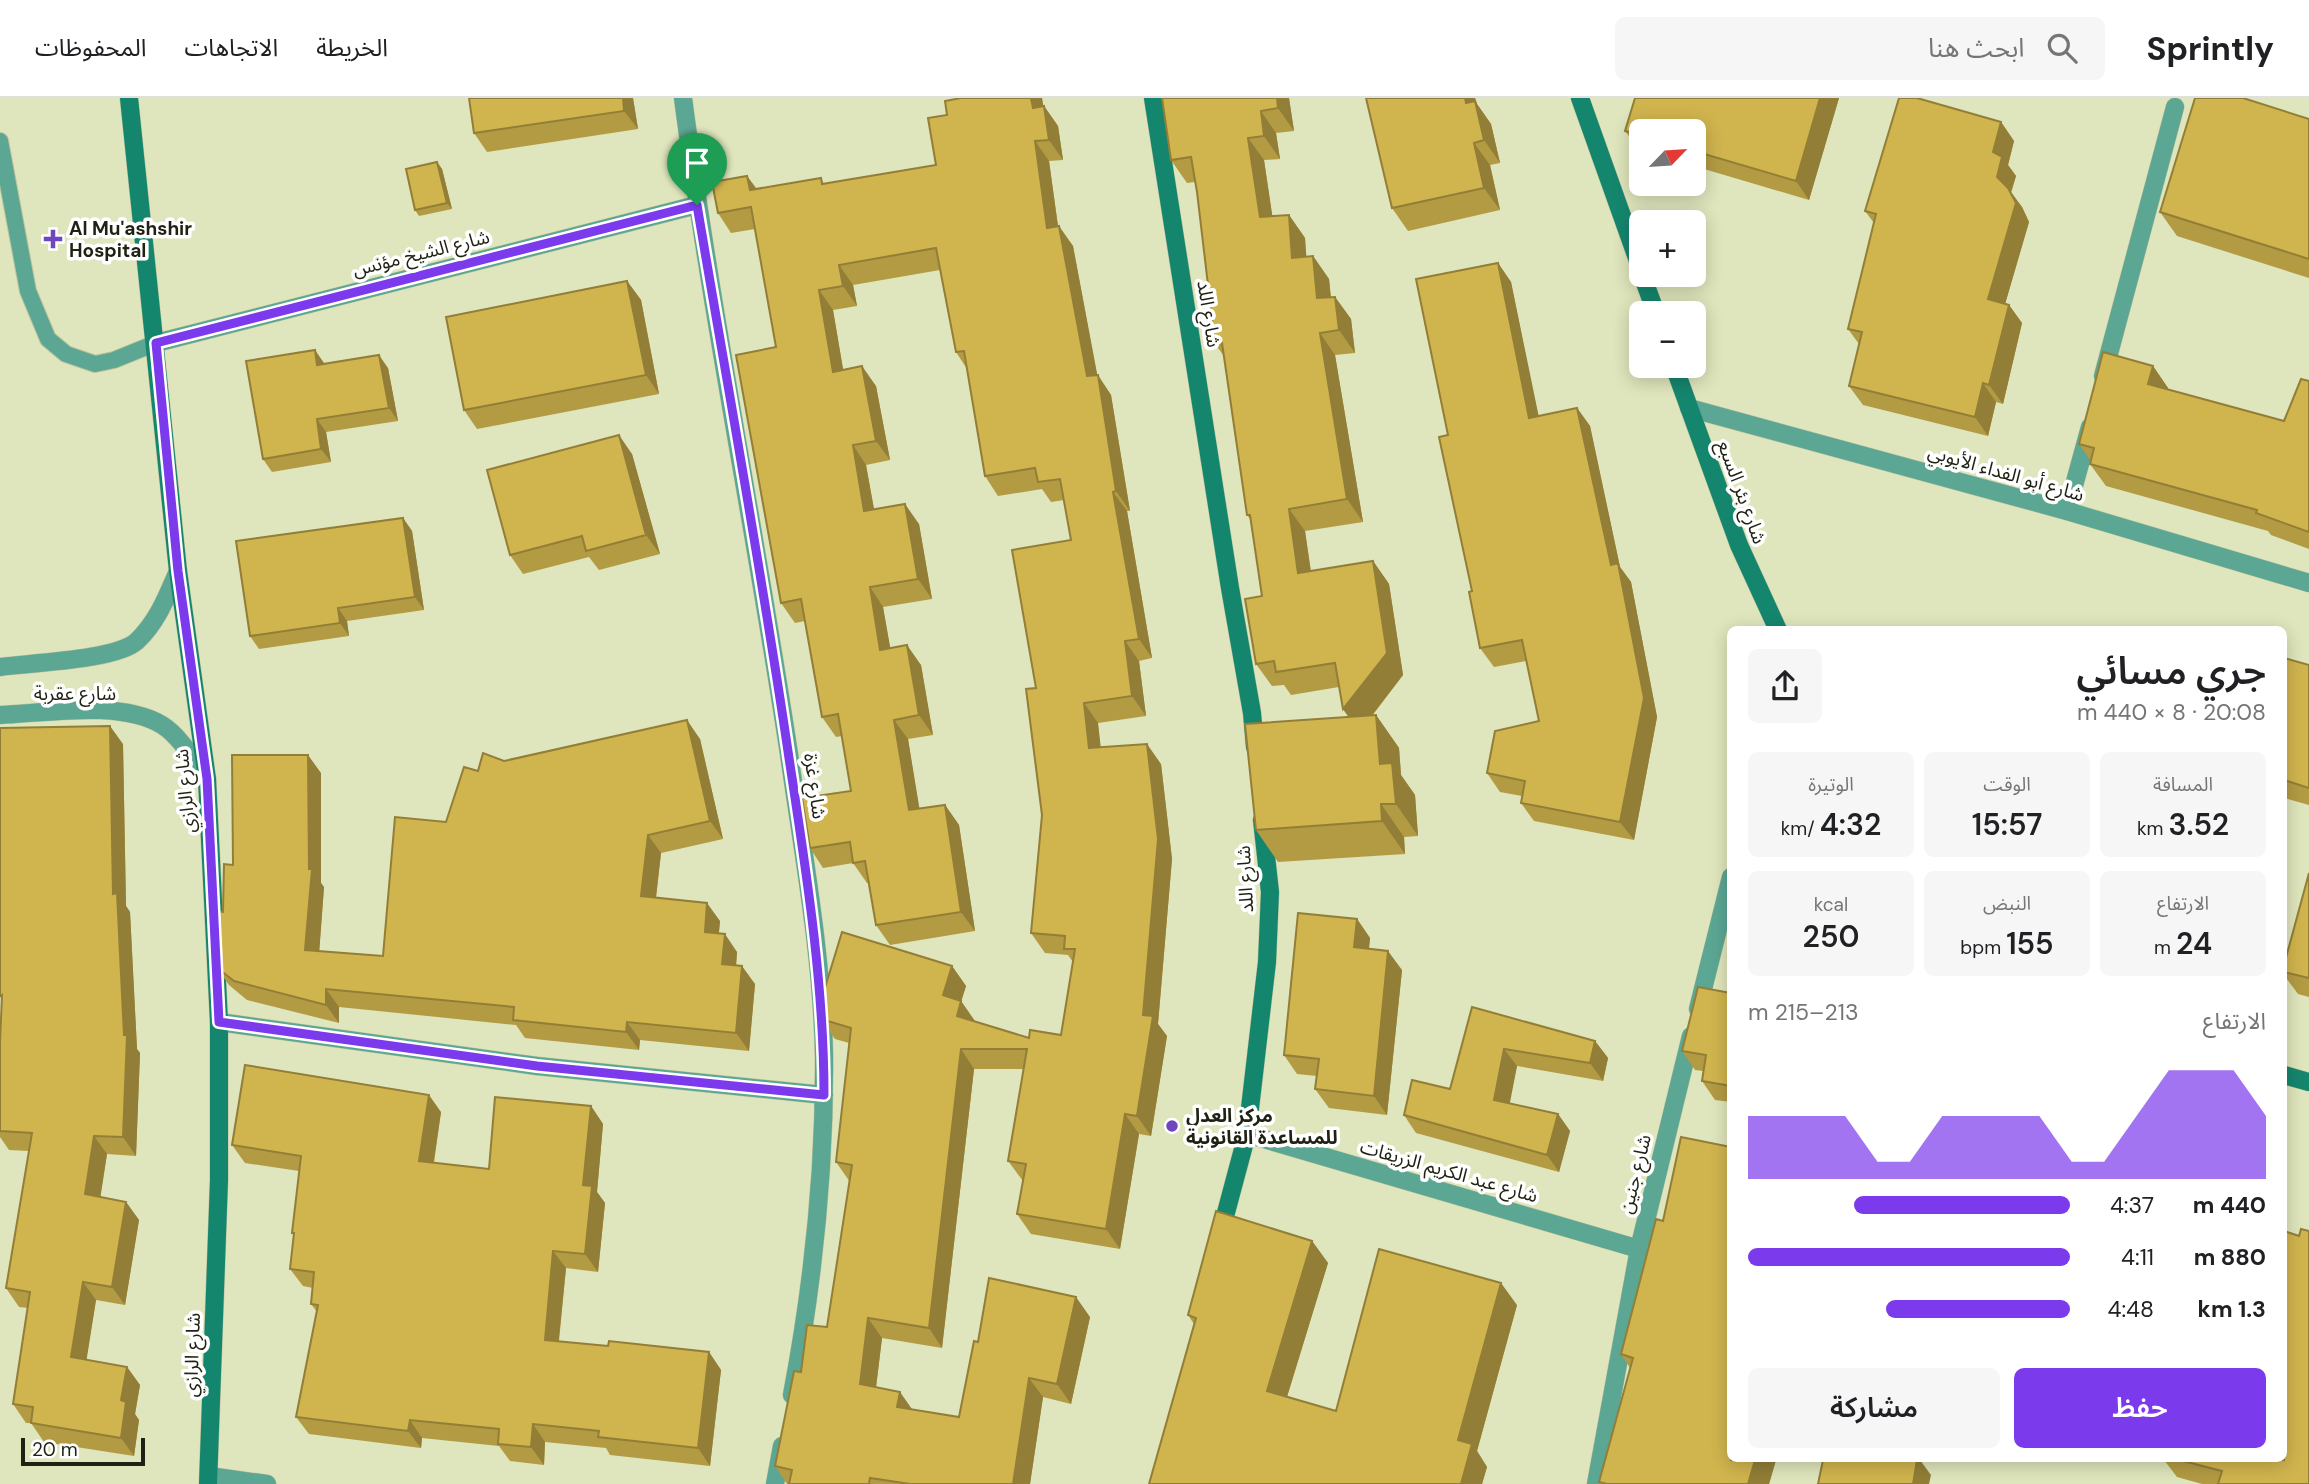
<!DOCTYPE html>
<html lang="ar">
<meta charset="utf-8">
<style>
:root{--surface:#fff;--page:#f6f6f6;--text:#202124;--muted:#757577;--line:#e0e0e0;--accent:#7c3aed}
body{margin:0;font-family:"DM Sans","Noto Sans Arabic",sans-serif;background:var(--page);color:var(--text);direction:rtl;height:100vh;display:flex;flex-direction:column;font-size:26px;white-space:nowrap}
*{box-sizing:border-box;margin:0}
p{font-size:23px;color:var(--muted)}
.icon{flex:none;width:38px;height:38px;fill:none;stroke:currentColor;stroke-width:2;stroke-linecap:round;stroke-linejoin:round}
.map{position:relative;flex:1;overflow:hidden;direction:ltr}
.side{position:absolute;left:1727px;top:528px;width:560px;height:836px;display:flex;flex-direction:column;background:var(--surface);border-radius:10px;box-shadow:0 4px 18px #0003;direction:rtl}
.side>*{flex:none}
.needle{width:46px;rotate:65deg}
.tools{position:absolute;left:1629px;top:21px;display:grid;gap:14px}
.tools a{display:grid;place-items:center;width:77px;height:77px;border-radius:10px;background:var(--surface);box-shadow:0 4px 18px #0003;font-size:35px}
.scale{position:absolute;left:21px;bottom:18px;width:124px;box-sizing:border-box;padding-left:7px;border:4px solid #1f2112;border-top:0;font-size:19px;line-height:24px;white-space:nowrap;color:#1f2112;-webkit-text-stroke:5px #fff;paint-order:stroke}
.pin{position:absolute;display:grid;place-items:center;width:60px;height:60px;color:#fff;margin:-72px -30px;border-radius:50% 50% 50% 0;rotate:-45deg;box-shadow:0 0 7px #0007}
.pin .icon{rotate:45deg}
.round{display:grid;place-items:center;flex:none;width:74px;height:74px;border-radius:10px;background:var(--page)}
.headline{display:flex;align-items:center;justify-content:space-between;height:119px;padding:0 21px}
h1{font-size:38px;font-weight:600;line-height:52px}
.stats{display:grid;grid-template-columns:repeat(3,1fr);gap:10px;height:119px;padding:7px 21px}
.stats div{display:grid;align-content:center;border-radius:10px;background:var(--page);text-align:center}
.stats b{font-size:30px;font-weight:600}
.stats small{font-size:19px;font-weight:400}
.stats p{font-size:19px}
.chart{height:196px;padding:14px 21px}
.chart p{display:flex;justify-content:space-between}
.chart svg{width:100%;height:126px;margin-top:7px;fill:var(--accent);opacity:.7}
.button{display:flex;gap:14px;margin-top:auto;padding:14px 21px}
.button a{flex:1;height:80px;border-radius:10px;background:var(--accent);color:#fff;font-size:28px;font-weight:600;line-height:80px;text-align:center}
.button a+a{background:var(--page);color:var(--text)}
ul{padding:0 21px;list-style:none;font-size:23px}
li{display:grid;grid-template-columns:112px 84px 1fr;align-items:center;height:52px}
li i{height:18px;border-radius:9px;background:var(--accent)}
header{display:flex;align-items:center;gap:42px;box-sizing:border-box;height:98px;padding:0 35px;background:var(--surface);border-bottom:2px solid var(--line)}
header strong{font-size:33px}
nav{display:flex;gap:38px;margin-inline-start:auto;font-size:24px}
.search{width:490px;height:63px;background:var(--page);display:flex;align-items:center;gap:18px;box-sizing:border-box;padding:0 24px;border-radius:10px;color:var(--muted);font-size:26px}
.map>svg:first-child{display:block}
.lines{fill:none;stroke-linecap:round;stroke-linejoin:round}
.lane-casing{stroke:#bcc29d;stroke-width:18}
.street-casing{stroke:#bcc29d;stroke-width:19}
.secondary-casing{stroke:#bcc29d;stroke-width:19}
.lane{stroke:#5ba793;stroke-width:16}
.street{stroke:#5ba793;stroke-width:18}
.secondary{stroke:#15866e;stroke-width:18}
.wall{fill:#b39b43}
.shaded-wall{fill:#927e37}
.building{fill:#d0b44e;stroke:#927e37;stroke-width:2}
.route-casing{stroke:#fff;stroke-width:14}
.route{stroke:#7c3aed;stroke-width:9}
.poi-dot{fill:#6e47bf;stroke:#fff;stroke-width:2.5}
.labels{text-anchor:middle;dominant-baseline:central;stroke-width:7;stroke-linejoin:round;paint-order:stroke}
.poi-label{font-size:19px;font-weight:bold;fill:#1f2112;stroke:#fff;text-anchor:start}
.street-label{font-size:19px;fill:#1f2112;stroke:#fff}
</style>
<header>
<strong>Sprintly</strong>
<div class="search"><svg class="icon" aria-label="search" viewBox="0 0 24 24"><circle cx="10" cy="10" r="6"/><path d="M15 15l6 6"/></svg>ابحث هنا</div>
<nav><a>الخريطة</a><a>الاتجاهات</a><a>المحفوظات</a></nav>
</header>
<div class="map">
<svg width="2309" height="1386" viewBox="0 0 2309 1386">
<rect width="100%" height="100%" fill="#dfe5bc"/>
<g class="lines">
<defs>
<path id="lane" d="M0,43L28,193L48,241L66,256L95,266L114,262L156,245"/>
<path id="street" d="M683,0C712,220 756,437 789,656C803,755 822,856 824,957C825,1070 813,1186 792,1297
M156,245L697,107
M2103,278L2175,9
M1689,310L2067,413L2309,485
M2067,413L2090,329
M0,569C30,565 117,562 137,543C158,523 167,498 178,473
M0,617C47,615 120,602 162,627C180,638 194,663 207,681
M1698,911L1731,779
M219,924L537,968L824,997
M1247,1036L1639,1151
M209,1378L267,1386
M775,1386L782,1348
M1596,1386L1639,1151L1691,938"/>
<path id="secondary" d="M129,0L178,473L207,681L219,924V1082L208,1386
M1153,0L1230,490L1252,615L1255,649
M1580,0L1642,174
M1642,177L1656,215
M1674,268L1739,447L1778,532
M2284,977L2309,984
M1220,1137L1247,1036L1267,864L1270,794L1262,722"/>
</defs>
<use href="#lane" class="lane-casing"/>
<use href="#street" class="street-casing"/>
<use href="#secondary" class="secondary-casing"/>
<use href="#lane" class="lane"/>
<use href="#street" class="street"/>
<use href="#secondary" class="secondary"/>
</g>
<path class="wall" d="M469,0H633L638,31L487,54L474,35Z
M961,0H1042L1043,9L1044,8L1058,28L1063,62L1049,63L1058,128L1073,148L1097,277L1111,297L1130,413H1127L1152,560L1139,563L1146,618L1098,625L1100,649L1161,666L1172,761L1158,926L1167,938L1151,1038L1139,1036L1120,1151L1031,1136L1017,1116L1023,1083L1008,1063L1024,971H974L942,1250L882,1240L876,1289L912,1312L959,1319L978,1244L1090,1219L1071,1306L1043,1299L1030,1386H787L775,1368L801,1274L827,1229L850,1084L836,1064L849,945L835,941L821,921L952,868L966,888L961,903L975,924L1029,940L1061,937L1073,864L1068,857L1045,855L1031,835L1042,717L1036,590L1071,442L1064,402L1051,404L1042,391L998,398L985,378L967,271L956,254L940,172L853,187L857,208L833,212L843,272L876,288L890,362L866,367L874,412L919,426L932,501L883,509L890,550L921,567L933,637L908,641L919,711L945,707L959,727L975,833L890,847L876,827L869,785H867L853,765L823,770L810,750L851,693L842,638L836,639L822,619L805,523L795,525L781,505L776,249L755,131L731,135L718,115L747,78L757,91L821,80L824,86L936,67L947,17Z
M1162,0H1289L1294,33L1276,35L1280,61L1264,62L1272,118L1289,117L1305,140L1306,159L1313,158L1329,181L1331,199H1335L1351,221L1355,255L1335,257L1363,424L1305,433L1311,473L1373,463L1389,486L1403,577L1372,618L1376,617L1399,650L1401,677L1415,697L1418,738L1404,739L1405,756L1278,764L1256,732L1349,619L1343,611L1339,589L1291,597L1284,587L1272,588L1256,566L1262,498L1250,421L1247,417L1224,258L1215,246L1197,94L1195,84L1187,85L1171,62Z
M1366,0H1475L1477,6L1491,26L1500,65L1490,67L1500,112L1408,133L1392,110Z
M1839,0L1809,102L1694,68V33H1642V52L1639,51L1625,33Z
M2309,21V180L2177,138L2160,114Z
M2001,24L2014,43L2008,67L2016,78L2011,95L2022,109L2029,124L2005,206L2009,207L2022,225L2003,306L1996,304L1988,338L1863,307L1849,288L1859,246L1848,231L1874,125L1865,113Z
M437,64L442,71L452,111L419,118L415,112Z
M1498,165L1511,184L1538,318L1577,310L1590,328L1620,469L1631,484L1657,619L1634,742L1534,723L1521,705L1522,698L1500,694L1487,675L1539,623L1526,563L1494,569L1480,550L1448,337Z
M627,183L641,202L659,296L477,331L464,312Z
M324,265V266L388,270L398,323L326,334L331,364L272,374L263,361Z
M2153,268L2168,290V292L2284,323L2309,283V451L2271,437L2268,433L2106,388L2090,366L2091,363L2079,346Z
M632,356L660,456L599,472L589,459L523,476L510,457Z
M403,420L412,433L424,512L347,523L349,538L259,551L250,538Z
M2284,560L2309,567V707L2284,700Z
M0,630L123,646L126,808L130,814L137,951L140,955L136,1058L107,1056L100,1099L126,1104L139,1122L125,1207L96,1202L86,1262L127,1269L140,1287L135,1316L139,1322L134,1358L44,1344L31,1325H26L13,1306L28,1210L19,1209L6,1190L29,1053L9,1052L0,1039V944L2,901L0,899Z
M700,641L723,741L661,755L656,800L720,823L719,835L737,854L736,867L755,886L749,953L640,942L639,952L525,940L516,927L339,909V925L247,902L229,887L216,869L223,814L233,767L321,675V785L324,789L319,853L383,858L446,724L478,673L504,663Z
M2309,775V899L2298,896L2284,877V867Z
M1357,821L1370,840L1369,851L1402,872L1387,1017L1329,1010L1315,991L1317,978L1297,976L1284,957Z
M1731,895V1004L1715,1002L1702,983L1703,973L1695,972L1682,953Z
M1472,909L1595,943L1608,960L1603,983L1517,968L1509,1005L1558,1016L1570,1033L1559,1074L1416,1035L1404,1017L1450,991Z
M591,1008L603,1026L597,1094L605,1105L598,1174L566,1170L559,1243L608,1248L709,1254L721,1272L710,1368L610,1357L606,1350L545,1344L544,1367L510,1363L499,1348L422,1340L421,1350L309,1336L296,1319L317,1214L311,1206L313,1190L303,1188L290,1171L294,1138L292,1135L299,1073L245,1065L232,1047L441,1014L434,1065L489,1071Z
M1663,1123L1731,1362H1776L1769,1386H1600L1599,1384L1630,1270L1621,1256Z
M2299,1138L2309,1386H2202L2177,1379L2164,1362H2284Z
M1312,1143L1328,1165L1287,1299L1336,1313L1517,1207L1477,1353L1487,1369L1482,1386H1149L1194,1226L1188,1217Z"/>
<path class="shaded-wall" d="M623,0H633L638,31L624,13Z
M1031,0H1042L1047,30L1033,10Z
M1277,0H1289L1294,33L1278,10Z
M1465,0H1475L1477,6L1491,26L1500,65L1484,42L1466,5Z
M1820,0H1839L1809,102L1796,83Z
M1044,8L1058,28L1063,62L1049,42Z
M1261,13L1276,35L1280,61L1264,38Z
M2001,24L2014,43L2008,67L2016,78L2011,94L2022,109L2029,124L2001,220L1988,201L1997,79L1993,54Z
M1248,40L1264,62L1276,142L1260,119Z
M1035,43L1049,63L1061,150L1047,130Z
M1474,45L1490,67L1500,112L1484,90Z
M437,64L442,71L452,111L447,105Z
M747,78L761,98L750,92Z
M1289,117L1305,140L1308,182L1292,160Z
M1059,128L1073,148L1099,286L1098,277L1111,297L1130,413L1116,393L1087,278Z
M1313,158L1329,181L1333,223L1317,200Z
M1498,165L1511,184L1543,339L1529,320Z
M839,167L853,187L857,208L843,188Z
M627,183L641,202L659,296L646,277Z
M819,192L833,212L847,294L833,274Z
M1335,199L1351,221L1355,255L1339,232Z
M2009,207L2022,225L2003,306L1989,287Z
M1320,235L1335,257L1363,424L1347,401Z
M315,252L324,265L326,280L317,267Z
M379,257L388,270L398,323L389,310Z
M862,268L876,288L890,362L876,343Z
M2153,268L2168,290L2163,309L2148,286Z
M1983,285L1996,304L1988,338L1975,319Z
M1577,310L1590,328L1620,469L1631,484L1657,619L1634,742L1620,724L1611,467Z
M317,321L326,334L331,364L321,351Z
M619,337L632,356L660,456L646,437Z
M853,347L866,367L878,433L864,413Z
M1113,394L1127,413L1152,560L1139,541Z
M905,406L919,426L932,501L918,481Z
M1289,411L1305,433L1314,497L1298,475Z
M403,420L412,433L424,512L415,499Z
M1373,463L1389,486L1403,577L1359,634L1343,611Z
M870,489L883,509L894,571L880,552Z
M338,510L347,523L349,538L340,525Z
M1125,543L1139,563L1146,618L1132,598Z
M907,547L921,567L933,637L919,617Z
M1084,605L1098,625L1103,669L1089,650Z
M1376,617L1399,650L1401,677L1415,697L1418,738L1396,706L1380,666Z
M687,622L700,641L723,741L710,723Z
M894,622L908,641L923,732L909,712Z
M110,628L123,646L126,808L130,814L137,951L140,955L136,1058L123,1039L113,796Z
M1147,646L1161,666L1172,761L1158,926L1167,938L1151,1038L1137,1018L1143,917Z
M308,657L321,675V785L324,789L318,871L305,852L309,771Z
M1381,706L1404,739L1405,756L1382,723Z
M945,707L959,727L975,833L961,814Z
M648,737L661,755L654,816L641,798Z
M707,805L720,823L717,852L705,834Z
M1357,821L1370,840L1367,868L1354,849Z
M725,836L737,854L735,884L722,866Z
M1388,853L1402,872L1387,1017L1374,998Z
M742,868L755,886L749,953L736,935Z
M952,868L966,888L957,917L943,897Z
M326,891L339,909V925L326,907Z
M961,903L975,923L971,938L957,918Z
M627,924L640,942L639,952L626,934Z
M1595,943L1608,960L1603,983L1590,965Z
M961,951L974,971L942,1250L929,1230Z
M1504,951L1517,968L1507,1020L1494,1002Z
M429,997L441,1014L431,1081L419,1063Z
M591,1008L603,1026L597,1094L605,1105L598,1174L585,1156L583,1087Z
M1125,1016L1139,1036L1120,1151L1106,1131Z
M1558,1016L1570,1033L1559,1074L1547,1057Z
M94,1038L107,1056L98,1115L85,1096Z
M126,1104L139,1122L125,1207L112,1189Z
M1312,1143L1328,1165L1282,1315L1267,1293Z
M553,1153L566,1170L557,1259L545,1242Z
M83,1184L96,1202L84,1278L71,1259Z
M1501,1185L1517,1207L1477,1353L1487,1369L1482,1386H1461L1458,1342Z
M1076,1199L1090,1219L1071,1306L1057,1286Z
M868,1220L882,1240L874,1306L860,1286Z
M709,1254L721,1272L710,1368L698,1350Z
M127,1269L140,1287L135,1316L139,1322L134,1358L121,1340V1302Z
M1029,1280L1043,1299L1030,1386H1013Z
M900,1294L914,1314L897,1309Z
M410,1322L422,1340L421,1350L408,1333Z
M533,1326L545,1344L544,1367L531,1349Z
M1755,1362H1776L1769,1386H1748Z
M1917,1362H1920L1931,1377L1929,1386H1913Z"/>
<path class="building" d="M469,0H623L624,13L474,35Z
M961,0H1031L1033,10L1044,8L1049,42L1035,43L1047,130L1059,128L1087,278L1098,277L1116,393L1113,394L1139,541L1125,543L1132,598L1084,605L1089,650L1147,646L1158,741L1143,917L1153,918L1137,1018L1125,1016L1106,1131L1017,1116L1026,1066L1008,1063L1027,951H961L929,1230L868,1220L860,1286L900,1294L897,1309L959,1319L974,1243L978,1244L989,1180L1076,1199L1057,1286L1029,1280L1013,1386H910L870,1380L869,1386H789L792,1372L775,1368L794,1273L801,1274L807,1227L827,1229L852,1067L836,1064L851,930L821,921L820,906L842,834L952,868L943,897L961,903L957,918L1029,940L1030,932L1061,937L1075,851H1064L1065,838L1031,835L1042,717L1026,591L1036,590L1012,452L1071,442L1060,381L1038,384L1035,370L985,378L964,253L956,254L936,150L839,167L843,188L819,192L833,274L862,268L876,343L853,347L864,413L905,406L918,481L870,489L880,552L907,547L919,617L894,622L909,712L945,707L961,814L876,827L865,763L853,765L850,744L810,750L802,700L851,693L838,616L822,619L801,501L781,505L736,257L776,249L751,109L718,115L712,84L747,78L750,92L821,80L822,86L936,67L928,20L947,17L945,3Z
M1162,0H1277L1278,10L1261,13L1264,38L1248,40L1260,119L1289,117L1292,160L1313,158L1317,200L1335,199L1339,232L1320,235L1347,401L1289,411L1298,475L1373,463L1387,555L1343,611L1335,565L1276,574L1274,563L1256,566L1245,501L1262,498L1250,417H1247L1222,245L1215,246L1197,94L1191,59L1171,62Z
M1366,0H1465L1466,5L1475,3L1484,42L1474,45L1484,90L1392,110Z
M1635,0H1820L1796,83L1694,53V33H1642V37L1625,33Z
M1899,0H1917L2001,24L1993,54L2002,59L1997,79L2008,90L2016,105L1988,201L2009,207L1989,287L1983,285L1975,319L1849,288L1862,234L1848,231L1876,116L1865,113Z
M2195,0H2243L2309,21V161L2160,114Z
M437,64L447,105L415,112L406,71Z
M1498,165L1529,320L1577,310L1611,467L1618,465L1644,600L1620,724L1521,705L1525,683L1487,675L1495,633L1539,623L1522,542L1480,550L1469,494L1472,493L1439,339L1448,337L1416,181Z
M627,183L646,277L464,312L446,219Z
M315,252L317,267L379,257L389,310L317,321L321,351L263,361L246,263Z
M2103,254L2153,268L2148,286L2284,323L2301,281L2309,283V434L2256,415L2257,412L2090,366L2094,350L2079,346Z
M619,337L646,437L586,453L582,438L510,457L487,372Z
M403,420L415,499L338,510L340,525L250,538L236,443Z
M2284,560L2309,567V690L2284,682Z
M1376,617L1380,666L1392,665L1396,706H1381L1382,723L1256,732L1245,626Z
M687,622L710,723L648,737L641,798L707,805L705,834L725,836L722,866L742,868L736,935L627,924L626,934L513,922L514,909L326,891V907L234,883L216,869L213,813L223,814L224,766L233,767L232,657H308L309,771H312L305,852L383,858L395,719L446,724L464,669L478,673L483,655L504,663Z
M110,628L113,796L117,795L124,937H127L123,1039L94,1038L85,1096L126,1104L112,1189L83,1184L71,1259L127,1269L121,1302L126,1304L121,1340L31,1325L33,1309L13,1306L30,1194L6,1190L32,1035L0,1033V944L2,897L0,898V630Z
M2309,775V880L2284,874V867Z
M1298,815L1357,821L1354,849L1388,853L1374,998L1315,991L1319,961L1284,957Z
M1698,889L1731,895V988L1702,983L1706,957L1682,953Z
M1472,909L1595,943L1590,965L1504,951L1494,1002L1558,1016L1547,1057L1404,1017L1412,982L1450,991Z
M245,967L429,997L419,1063L489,1071L495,999L591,1008L583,1087L592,1088L585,1156L553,1153L545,1242L608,1248L609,1243L709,1254L698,1350L598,1339L599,1333L533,1326L531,1349L498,1346L499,1331L410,1322L408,1333L296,1319L318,1207L311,1206L314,1174L290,1171L294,1135H292L301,1058L232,1047Z
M1681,1039L1731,1049V1362H1755L1748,1386H1607L1599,1384L1633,1260L1621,1256L1656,1121L1663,1123Z
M1216,1113L1312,1143L1267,1293L1336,1313L1379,1151L1501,1185L1458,1342L1472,1346L1461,1386H1149L1196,1220L1188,1217Z
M2301,1131L2309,1133V1386H2218L2222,1373L2179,1362H2284V1133L2299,1138Z
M1823,1362H1917L1913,1386H1818Z"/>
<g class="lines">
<defs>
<path id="route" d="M697,107C728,291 762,475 789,660C806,772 824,884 824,997L537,968L219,924L207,681L178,473L156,245Z"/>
</defs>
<use href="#route" class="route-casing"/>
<use href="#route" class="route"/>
</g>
<g class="poi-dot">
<path d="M49.5 130.5h7v7h7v7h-7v7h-7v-7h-7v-7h7z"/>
<circle cx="1172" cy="1028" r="7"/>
</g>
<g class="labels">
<g class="poi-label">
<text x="69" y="130">Al Mu'ashshir<tspan x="69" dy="22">Hospital</tspan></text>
<text x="1186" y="1017">مركز العدل<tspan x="1186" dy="22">للمساعدة القانونية</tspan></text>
</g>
<g class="street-label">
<text transform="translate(421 155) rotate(-14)">شارع الشيخ مؤنس</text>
<text transform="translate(1209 216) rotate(81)">شارع اللد</text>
<text transform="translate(2006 375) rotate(16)">شارع أبو الفداء الأيوبي</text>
<text transform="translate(1742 394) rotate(70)">شارع بئر السبع</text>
<text x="75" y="595">شارع عقربة</text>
<text transform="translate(815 688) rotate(82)">شارع غزة</text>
<text transform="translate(185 693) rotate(-95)">شارع الرازي</text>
<text transform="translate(1245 781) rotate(-93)">شارع اللد</text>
<text transform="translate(1449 1073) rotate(16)">شارع عبد الكريم الزريقات</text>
<text transform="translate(1635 1076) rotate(-76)">شارع جنين</text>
<text transform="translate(192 1257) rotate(-88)">شارع الرازي</text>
</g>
</g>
</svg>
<div class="tools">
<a><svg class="needle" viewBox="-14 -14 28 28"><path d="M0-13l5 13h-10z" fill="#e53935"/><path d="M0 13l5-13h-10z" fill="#757577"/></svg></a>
<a>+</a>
<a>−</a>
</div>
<div class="scale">20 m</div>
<div class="pin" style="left:697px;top:107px;background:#1e9e55"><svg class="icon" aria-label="arrive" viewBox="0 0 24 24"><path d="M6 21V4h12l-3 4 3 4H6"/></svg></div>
<section class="side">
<div class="headline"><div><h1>جري مسائي</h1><p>20:08 · 8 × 440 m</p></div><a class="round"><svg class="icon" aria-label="share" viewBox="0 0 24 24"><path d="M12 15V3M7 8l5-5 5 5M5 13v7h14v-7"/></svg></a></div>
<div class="stats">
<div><p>المسافة</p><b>3.52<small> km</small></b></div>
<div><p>الوقت</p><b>15:57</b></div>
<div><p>الوتيرة</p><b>4:32<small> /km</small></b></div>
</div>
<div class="stats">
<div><p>الارتفاع</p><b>24<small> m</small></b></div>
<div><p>النبض</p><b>155<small> bpm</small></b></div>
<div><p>kcal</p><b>250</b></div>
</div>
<div class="chart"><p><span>الارتفاع</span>213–215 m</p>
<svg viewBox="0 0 160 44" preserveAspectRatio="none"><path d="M0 44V22L10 22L20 22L30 22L40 38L50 38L60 22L70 22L80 22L90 22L100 38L110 38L120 22L130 6L140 6L150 6L160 22V44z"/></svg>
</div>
<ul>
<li><b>440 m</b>4:37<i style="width:67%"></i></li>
<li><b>880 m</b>4:11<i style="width:100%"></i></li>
<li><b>1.3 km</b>4:48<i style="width:57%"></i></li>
</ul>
<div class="button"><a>حفظ</a><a>مشاركة</a></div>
</section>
</div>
